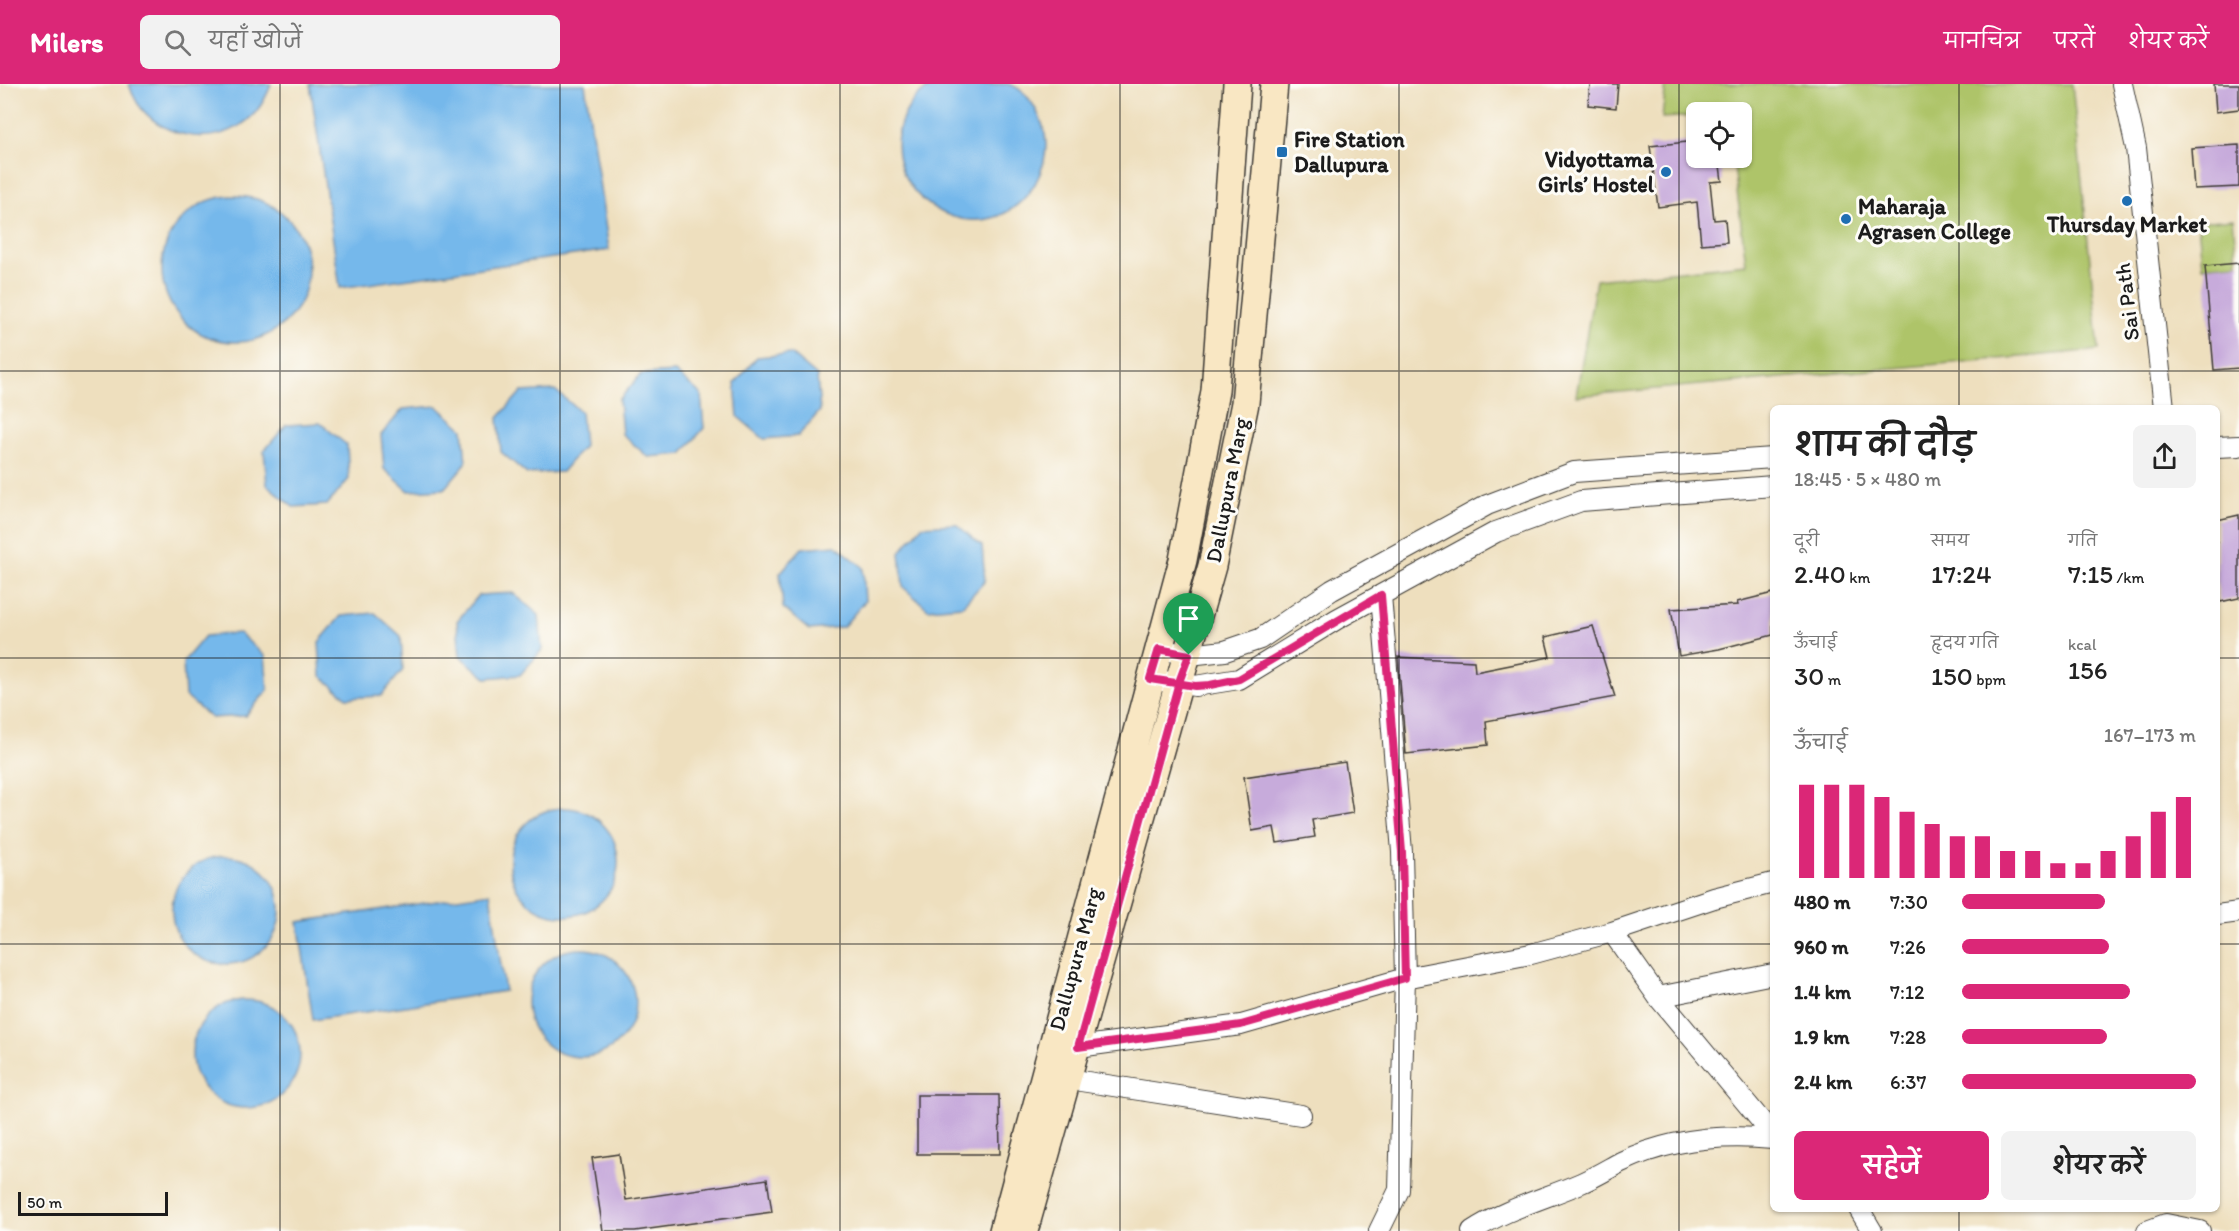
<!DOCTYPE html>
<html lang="hi">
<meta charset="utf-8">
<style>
:root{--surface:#fff;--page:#f2f2f2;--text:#222;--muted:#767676;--accent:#db2777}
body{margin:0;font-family:Itim,"Playpen Sans Deva",sans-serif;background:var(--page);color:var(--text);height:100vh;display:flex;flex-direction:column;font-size:22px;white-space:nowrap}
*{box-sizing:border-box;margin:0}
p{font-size:20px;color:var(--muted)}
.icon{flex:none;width:33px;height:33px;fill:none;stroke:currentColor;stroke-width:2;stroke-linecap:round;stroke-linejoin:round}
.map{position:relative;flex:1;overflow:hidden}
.sheet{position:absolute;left:1770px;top:321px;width:450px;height:807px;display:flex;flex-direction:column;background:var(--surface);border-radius:9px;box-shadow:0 2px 4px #0004}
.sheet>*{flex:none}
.controls{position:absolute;left:1686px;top:18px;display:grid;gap:12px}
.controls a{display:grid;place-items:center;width:66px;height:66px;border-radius:9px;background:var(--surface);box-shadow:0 2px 4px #0004;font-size:30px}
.scale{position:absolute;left:18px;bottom:15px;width:150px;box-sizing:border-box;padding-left:6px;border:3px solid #1c1c1c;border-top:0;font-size:16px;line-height:21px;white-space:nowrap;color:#1c1c1c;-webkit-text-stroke:4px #fdfcf7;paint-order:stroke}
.pin{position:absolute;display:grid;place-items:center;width:51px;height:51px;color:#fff;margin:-62px -26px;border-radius:50% 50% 50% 0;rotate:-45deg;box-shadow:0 0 6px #0007}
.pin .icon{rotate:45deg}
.round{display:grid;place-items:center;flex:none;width:63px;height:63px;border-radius:9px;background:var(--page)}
.summary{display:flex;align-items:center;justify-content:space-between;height:102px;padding:0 24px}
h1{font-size:33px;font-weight:600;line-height:45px}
.stats{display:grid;grid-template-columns:repeat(3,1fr);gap:9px;height:102px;padding:6px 24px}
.stats div{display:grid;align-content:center}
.stats b{font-size:26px;font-weight:600}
.stats small{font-size:16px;font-weight:400}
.stats p{font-size:16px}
.chart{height:168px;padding:12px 24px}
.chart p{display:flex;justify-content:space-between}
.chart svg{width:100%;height:108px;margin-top:6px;stroke:var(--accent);stroke-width:6}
.button{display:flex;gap:12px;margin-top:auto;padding:12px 24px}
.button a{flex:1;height:69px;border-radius:9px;background:var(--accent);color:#fff;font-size:24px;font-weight:600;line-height:69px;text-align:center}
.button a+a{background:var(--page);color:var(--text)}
ul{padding:0 24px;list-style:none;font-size:20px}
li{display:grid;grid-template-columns:96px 72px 1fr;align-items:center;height:45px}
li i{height:15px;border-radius:8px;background:var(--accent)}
header{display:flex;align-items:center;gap:36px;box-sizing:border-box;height:84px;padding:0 30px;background:var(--accent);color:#fff}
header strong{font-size:28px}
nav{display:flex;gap:33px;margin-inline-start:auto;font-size:21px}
.search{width:420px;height:54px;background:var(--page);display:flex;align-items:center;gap:15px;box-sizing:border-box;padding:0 21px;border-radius:9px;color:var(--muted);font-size:22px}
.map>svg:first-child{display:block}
.green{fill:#aec469;stroke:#657042;stroke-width:1.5}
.water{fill:#75b8eb;stroke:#486a84;stroke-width:1.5}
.building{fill:#c7abdb}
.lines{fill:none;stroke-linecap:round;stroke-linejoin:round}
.street-casing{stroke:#3c3934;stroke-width:22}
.secondary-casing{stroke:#3c3934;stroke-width:30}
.street{stroke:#fff;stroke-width:20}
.secondary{stroke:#f9e7c3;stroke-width:27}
.route-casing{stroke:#fff;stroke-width:12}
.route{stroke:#db2777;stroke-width:8}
.grid{fill:none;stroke:#1c1c1c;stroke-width:1.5;stroke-opacity:0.55}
.poi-dot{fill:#1f6fb2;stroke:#fdfcf7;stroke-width:2}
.labels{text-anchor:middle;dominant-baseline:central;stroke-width:6;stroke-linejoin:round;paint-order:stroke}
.poi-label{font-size:22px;font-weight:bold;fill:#1c1c1c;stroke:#fdfcf7;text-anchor:start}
.street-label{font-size:22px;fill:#1c1c1c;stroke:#fdfcf7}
</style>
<header>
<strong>Milers</strong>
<div class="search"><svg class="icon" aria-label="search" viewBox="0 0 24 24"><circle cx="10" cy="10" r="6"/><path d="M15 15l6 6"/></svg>यहाँ खोजें</div>
<nav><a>मानचित्र</a><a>परतें</a><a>शेयर करें</a></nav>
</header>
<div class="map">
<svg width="2239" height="1147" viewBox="0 0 2239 1147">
<rect width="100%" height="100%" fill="#fdfcf7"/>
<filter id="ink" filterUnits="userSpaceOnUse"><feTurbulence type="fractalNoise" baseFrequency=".0167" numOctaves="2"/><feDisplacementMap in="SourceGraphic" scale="12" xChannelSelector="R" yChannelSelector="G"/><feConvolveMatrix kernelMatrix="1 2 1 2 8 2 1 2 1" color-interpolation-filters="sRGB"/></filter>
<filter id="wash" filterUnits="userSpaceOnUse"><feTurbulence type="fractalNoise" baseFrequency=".008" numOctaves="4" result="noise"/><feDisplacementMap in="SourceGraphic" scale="24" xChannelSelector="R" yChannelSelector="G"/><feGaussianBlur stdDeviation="1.35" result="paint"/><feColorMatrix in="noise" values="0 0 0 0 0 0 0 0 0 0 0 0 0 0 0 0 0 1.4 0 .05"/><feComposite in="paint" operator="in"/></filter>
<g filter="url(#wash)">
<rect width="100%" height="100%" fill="#eedfbe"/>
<path class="green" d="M1666,0H2072L2099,266L1576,312L1596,196L1746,180L1733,74H1742V28H1696V32L1662,34Z
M2233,135L2237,179L2202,182L2198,138Z"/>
<path class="water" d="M129,0H271C269,8 265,14 261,21C228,72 145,58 129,0Z
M310,0H585L609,166L340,204Z
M934,0C957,0 984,0 1007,0C1030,4 1046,40 1046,61C1046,75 1041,89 1035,100C980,188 853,98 913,17C918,10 927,5 934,0Z
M162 185a73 73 0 1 1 146 0a73 73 0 1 1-146 0Z
M791,270L817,292L820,327L798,352L764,355L738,333L735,299L757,273Z
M675,288L701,310L704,344L682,370L648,373L622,350L619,316L641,290Z
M555,306L581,328L584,362L562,388L527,390L501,368L498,334L521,308Z
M437,322L463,345L466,379L444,405L409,407L384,385L381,351L403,325Z
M320,339L347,361L349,395L327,421L293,423L267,401L264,367L286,341Z
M956,440L982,462L985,497L962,522L928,525L903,503L900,468L922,442Z
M836,461L863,483L865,517L843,543L809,546L783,524L780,489L802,464Z
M513,509L539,531L542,566L520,591L486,594L460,572L457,537L479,511Z
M375,529L401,552L403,586L381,612L347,614L321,592L319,558L341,532Z
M239,549L265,572L268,606L245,632L211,634L185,612L183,578L205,552Z
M510 778a54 54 0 1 1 108 0a54 54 0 1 1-108 0Z
M172 826a54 54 0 1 1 108 0a54 54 0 1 1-108 0Z
M490,809L505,907L313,936L298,838Z
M527 919a54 54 0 1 1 108 0a54 54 0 1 1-108 0Z
M192 970a54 54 0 1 1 108 0a54 54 0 1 1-108 0Z"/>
<g id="blocks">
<path class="building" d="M1590,0H1618L1616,24L1588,21Z
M2214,0H2239V25L2216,28Z
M1696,57V74H1719L1722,97L1710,98L1714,136L1725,135L1727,158L1701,160L1697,118L1658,123L1650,62Z
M2239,61V103L2194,105L2191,64Z
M2239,179V284L2214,286L2205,182Z
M2239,431V514L2220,518L2217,501V436Z
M1773,509V551L1719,565L1679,572L1671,525L1738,521L1737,518Z
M1593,542L1615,613L1486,637L1488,661L1406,670L1398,573L1474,577L1475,588L1550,573L1545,553Z
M1345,678L1353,729L1312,736L1315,753L1277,759L1274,743L1252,747L1244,693Z
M917,1011H999L1000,1070H917Z
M619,1070L626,1116L767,1095L772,1128L635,1147H603L592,1074Z"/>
</g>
</g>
<g filter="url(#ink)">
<use href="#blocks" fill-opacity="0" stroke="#3c3934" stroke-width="1.5"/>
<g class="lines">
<defs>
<path id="street" d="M2122,0L2136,64L2164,324
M2217,363L2239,362
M1159,565L1189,571L1225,567L1260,555L1332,506L1487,421L1574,388L1773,374
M1150,595L1195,602L1239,595L1337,535L1496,448L1581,417L1773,402
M2217,831L2239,828
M1612,848L1714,814L1773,799
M1658,913L1773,890
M1078,963L1241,941L1405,894L1531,870L1612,848L1658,913L1773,1051
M1068,995L1301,1031
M1859,1125L1872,1147
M1379,1147L1399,1106L1405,894L1402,768L1381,511
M1472,1147C1505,1125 1544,1115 1581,1099C1595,1093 1608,1085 1621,1078C1669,1055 1721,1050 1773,1055
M2147,1147L2166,1140L2200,1147"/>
<path id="secondary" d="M1003,1147L1183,476L1215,307L1237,0
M1024,1147L1212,482L1245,319L1274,0"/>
</defs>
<use href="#street" class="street-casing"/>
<use href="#secondary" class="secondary-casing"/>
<use href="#street" class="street"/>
<use href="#secondary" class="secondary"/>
</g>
</g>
<g class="lines" filter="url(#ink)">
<defs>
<path id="route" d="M1189,571L1159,565L1150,595L1195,602L1210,601L1239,595L1381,511L1402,768L1405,894L1241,941L1078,963L1179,598L1189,571"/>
</defs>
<use href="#route" class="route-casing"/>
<use href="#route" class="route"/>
</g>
<path class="grid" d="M280,0V1147M560,0V1147M840,0V1147M1120,0V1147M1399,0V1147M1679,0V1147M1959,0V324M0,287H2239M0,574H1773M2217,574H2239M0,860H1773M2217,860H2239M1959,1125V1147"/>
<g class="poi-dot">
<rect x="1276" y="62" width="12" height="12" rx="3"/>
<circle cx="1666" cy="88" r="6"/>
<circle cx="2127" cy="117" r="6"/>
<circle cx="1846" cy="135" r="6"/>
</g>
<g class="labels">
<g class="poi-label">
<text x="1294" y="55">Fire Station<tspan x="1294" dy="25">Dallupura</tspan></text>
<text x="1654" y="75" text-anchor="end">Vidyottama<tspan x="1654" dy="25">Girls’ Hostel</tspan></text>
<text x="1858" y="122">Maharaja<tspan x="1858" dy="25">Agrasen College</tspan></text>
<text x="2127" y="140" text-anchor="middle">Thursday Market</text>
</g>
<g class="street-label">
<text transform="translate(2127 218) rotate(-97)">Sai Path</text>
<text transform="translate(1227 406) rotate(-79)">Dallupura Marg</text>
<text transform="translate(1075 875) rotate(-75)">Dallupura Marg</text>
</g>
</g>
</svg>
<div class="controls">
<a><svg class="icon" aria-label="locate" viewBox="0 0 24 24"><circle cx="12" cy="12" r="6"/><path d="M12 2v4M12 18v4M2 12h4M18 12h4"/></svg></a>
</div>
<div class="scale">50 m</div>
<div class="pin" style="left:1189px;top:571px;background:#1e9e55"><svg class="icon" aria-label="arrive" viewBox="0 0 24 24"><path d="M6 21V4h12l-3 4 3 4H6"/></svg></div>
<section class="sheet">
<div class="summary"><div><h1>शाम की दौड़</h1><p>18:45 · 5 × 480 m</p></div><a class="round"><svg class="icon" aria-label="share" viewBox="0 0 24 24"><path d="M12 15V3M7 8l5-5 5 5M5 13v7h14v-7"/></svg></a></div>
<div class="stats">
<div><p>दूरी</p><b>2.40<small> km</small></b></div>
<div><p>समय</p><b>17:24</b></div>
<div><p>गति</p><b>7:15<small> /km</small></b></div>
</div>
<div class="stats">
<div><p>ऊँचाई</p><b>30<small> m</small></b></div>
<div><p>हृदय गति</p><b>150<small> bpm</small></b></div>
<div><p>kcal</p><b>156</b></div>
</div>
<div class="chart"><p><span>ऊँचाई</span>167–173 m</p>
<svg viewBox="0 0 160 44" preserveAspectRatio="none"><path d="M5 44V6M15 44V6M25 44V6M35 44V11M45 44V17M55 44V22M65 44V27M75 44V27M85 44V33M95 44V33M105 44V38M115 44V38M125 44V33M135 44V27M145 44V17M155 44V11"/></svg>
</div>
<ul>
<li><b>480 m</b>7:30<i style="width:61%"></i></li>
<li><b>960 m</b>7:26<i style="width:63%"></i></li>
<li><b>1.4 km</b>7:12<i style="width:72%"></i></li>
<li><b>1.9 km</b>7:28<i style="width:62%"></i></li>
<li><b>2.4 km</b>6:37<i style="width:100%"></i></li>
</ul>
<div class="button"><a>सहेजें</a><a>शेयर करें</a></div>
</section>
</div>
